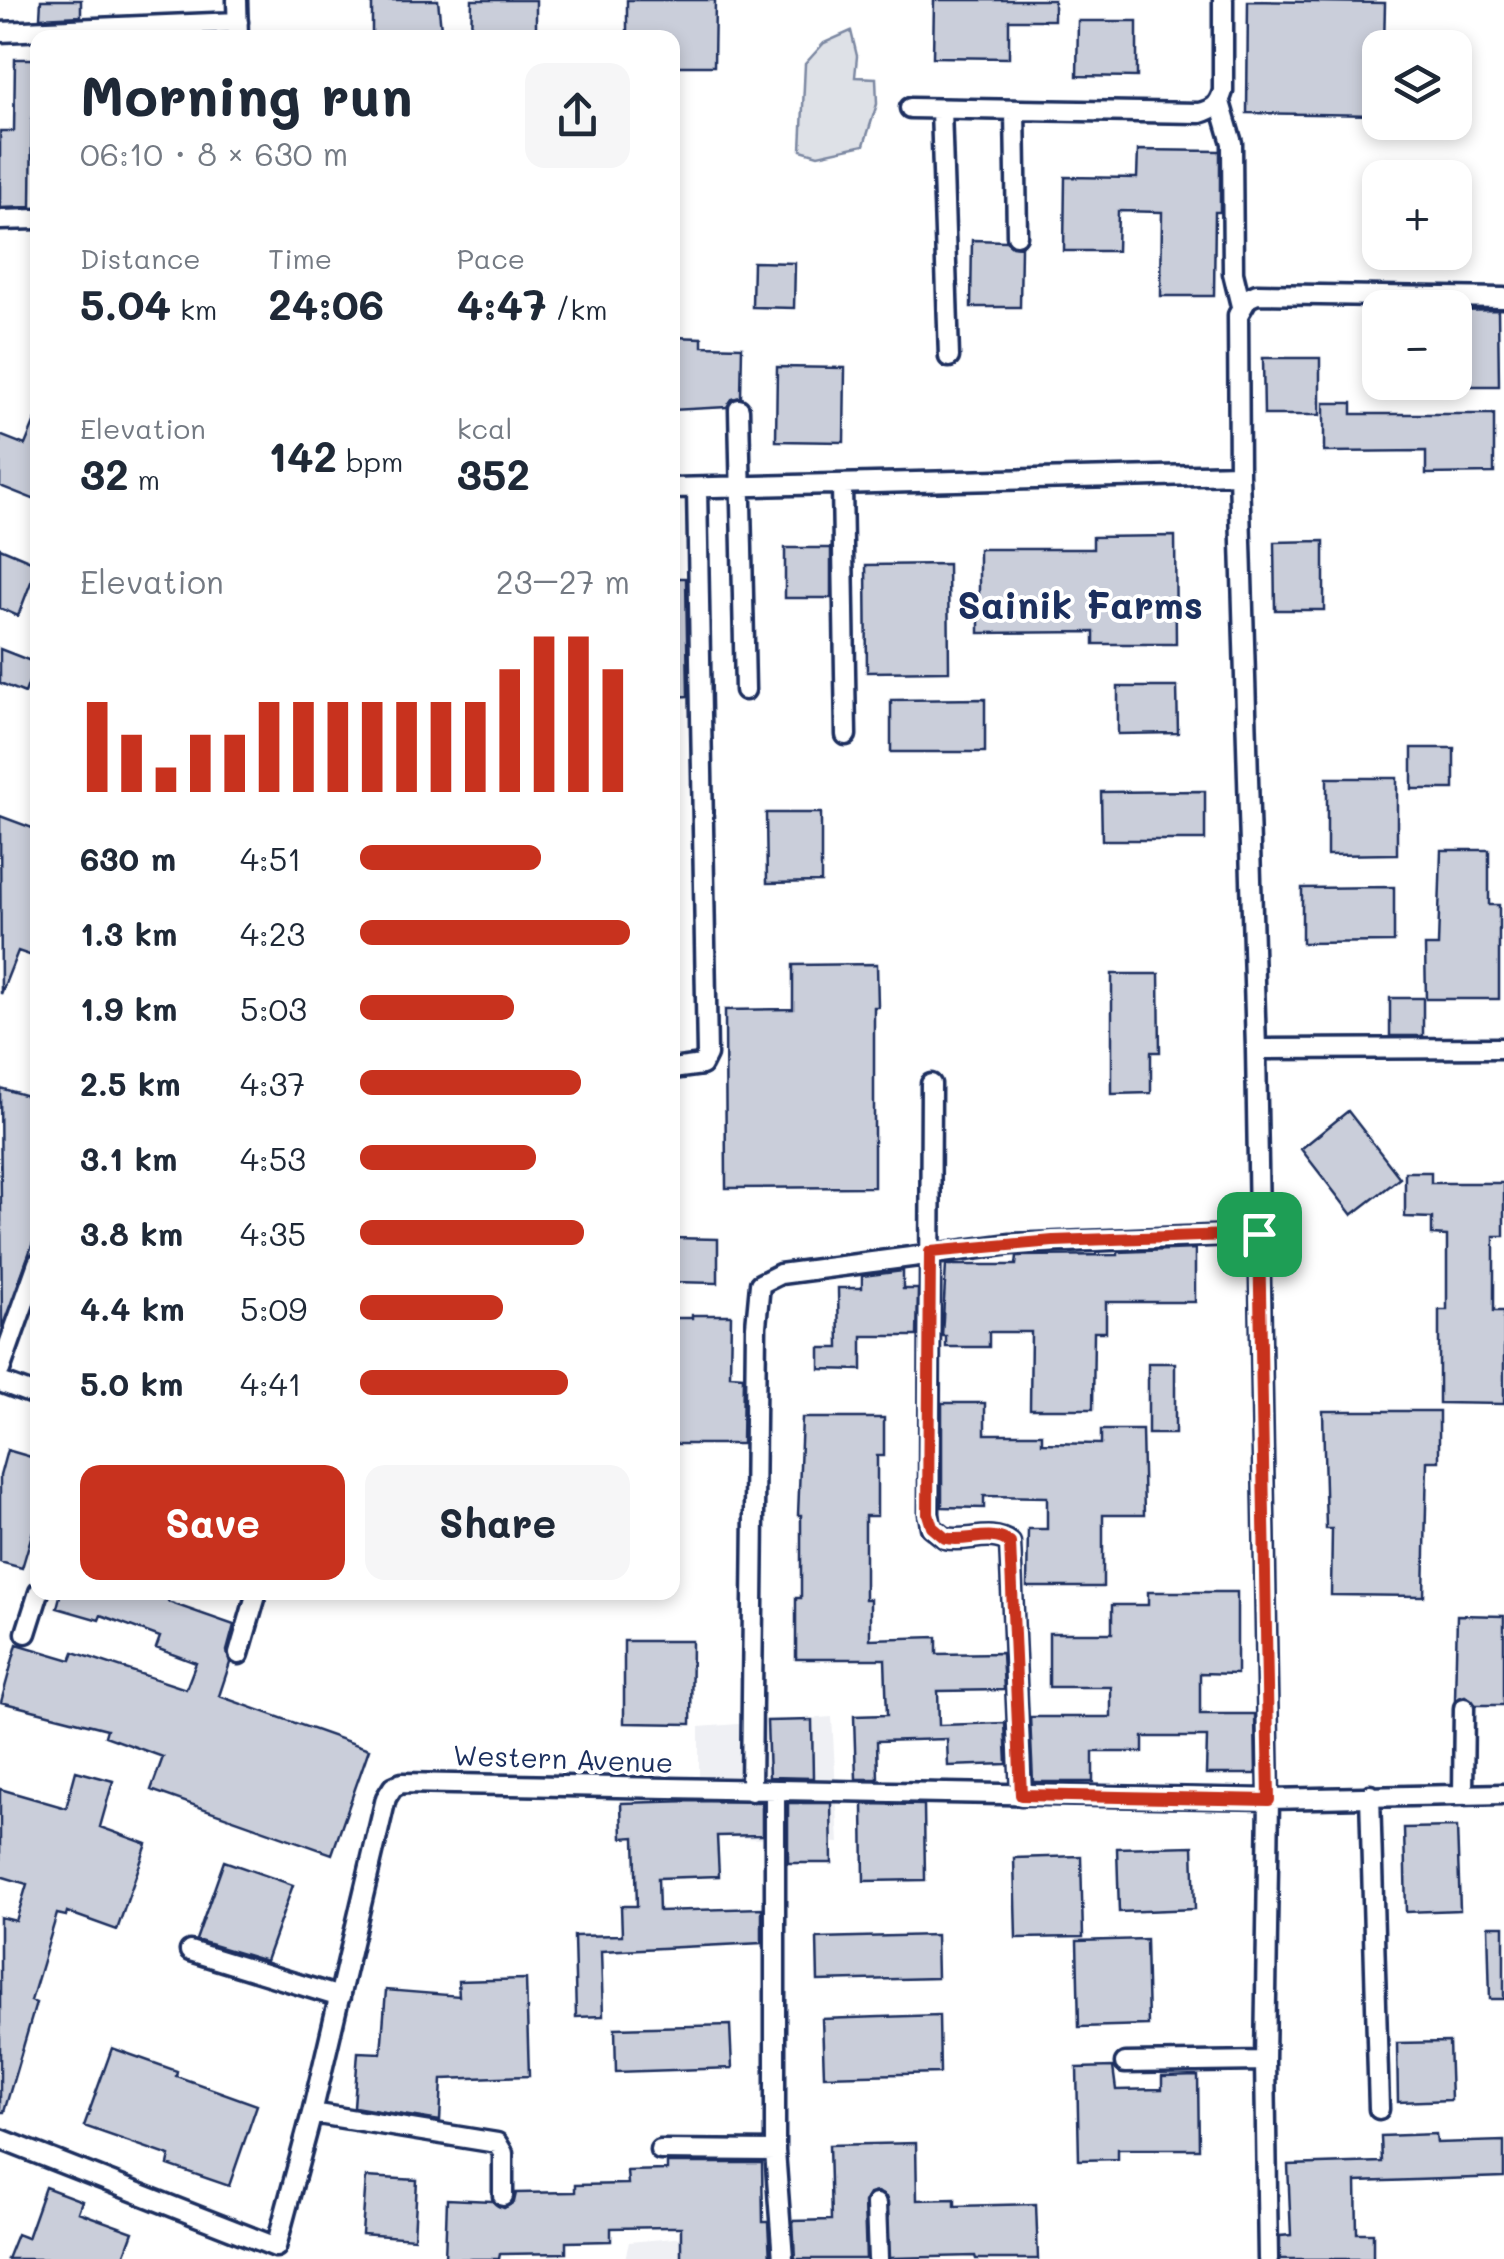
<!DOCTYPE html>
<meta charset="utf-8">
<style>
:root{--surface:#fff;--page:#f6f6f7;--text:#1f2937;--muted:#747a83;--accent:#c8321e}
body{margin:0;font-family:Mali,sans-serif;background:var(--page);color:var(--text);height:100vh;display:flex;flex-direction:column;font-size:38px;white-space:nowrap}
*{box-sizing:border-box;margin:0}
p{font-size:32px;color:var(--muted)}
.icon{flex:none;width:55px;height:55px;fill:none;stroke:currentColor;stroke-width:2;stroke-linecap:round;stroke-linejoin:round}
.map{position:relative;flex:1;overflow:hidden}
.drawer{position:absolute;left:30px;top:30px;width:650px;height:1570px;display:flex;flex-direction:column;background:var(--surface);border-radius:20px;box-shadow:0 5px 15px #0003}
.drawer>*{flex:none}
.buttons{position:absolute;left:1362px;top:30px;display:grid;gap:20px}
.buttons a{display:grid;place-items:center;width:110px;height:110px;border-radius:20px;background:var(--surface);box-shadow:0 5px 15px #0003;font-size:50px}
.pin{position:absolute;display:grid;place-items:center;width:85px;height:85px;color:#fff;margin:-42px;border-radius:20px;box-shadow:0 5px 15px #0006}
.round{display:grid;place-items:center;flex:none;width:105px;height:105px;border-radius:20px;background:var(--page)}
.overview{display:flex;align-items:center;justify-content:space-between;height:170px;padding:0 50px}
h1{font-size:55px;font-weight:800;line-height:75px}
.metrics{display:grid;grid-template-columns:repeat(3,1fr);gap:15px;height:170px;padding:10px 50px}
.metrics div{display:grid;align-content:center}
.metrics b{font-size:42px;font-weight:800}
.metrics small{font-size:28px;font-weight:400}
.metrics p{font-size:28px}
.chart{height:280px;padding:20px 50px}
.chart p{display:flex;justify-content:space-between}
.chart svg{width:100%;height:180px;margin-top:10px;stroke:var(--accent);stroke-width:6}
.button{display:flex;gap:20px;margin-top:auto;padding:20px 50px}
.button a{flex:1;height:115px;border-radius:20px;background:var(--accent);color:#fff;font-size:40px;font-weight:800;line-height:115px;text-align:center}
.button a+a{background:var(--page);color:var(--text)}
ul{padding:0 50px;list-style:none;font-size:32px}
li{display:grid;grid-template-columns:160px 120px 1fr;align-items:center;height:75px}
li i{height:25px;border-radius:12px;background:var(--accent)}
.map>svg:first-child{display:block}
.built{fill:#eff0f4}
.green{fill:#dee1e7;stroke:#7c88a2;stroke-width:2.5}
.building{fill:#caceda;stroke:#1b2f5e;stroke-width:2.5}
.lines{fill:none;stroke-linecap:round;stroke-linejoin:round}
.minor-casing{stroke:#1b2f5e;stroke-width:25}
.minor{stroke:#fff;stroke-width:18}
.route-casing{stroke:#fff;stroke-width:20}
.route{stroke:#c8321e;stroke-width:12}
.labels{text-anchor:middle;dominant-baseline:central;stroke-width:8;stroke-linejoin:round;paint-order:stroke}
.street-label{font-size:28px;fill:#1b2f5e;stroke:#fff}
.district-label{font-size:38px;font-weight:bold;fill:#1b2f5e;stroke:#fff}
</style>
<div class="map">
<svg width="1504" height="2259" viewBox="0 0 1504 2259">
<rect width="100%" height="100%" fill="#fff"/>
<filter id="ink" filterUnits="userSpaceOnUse"><feTurbulence type="fractalNoise" baseFrequency=".01" numOctaves="2"/><feDisplacementMap in="SourceGraphic" scale="20" xChannelSelector="R" yChannelSelector="G"/><feConvolveMatrix kernelMatrix="1 2 1 2 8 2 1 2 1" color-interpolation-filters="sRGB"/></filter>
<g filter="url(#ink)">
<path class="built" d="M832,1717L839,1843L699,1836V1727Z
M774,2229V2259H625L629,2242Z"/>
<path class="green" d="M851,31L857,56L855,77L876,78L877,104L864,145L818,155L801,150L805,64L824,43Z"/>
<path class="building" d="M41,0H81V16L40,18Z
M372,0H438L442,38H372Z
M472,0H536V38H471Z
M627,0H715L714,66H672V38H627Z
M934,0H1054V20H1009V58L933,57Z
M1248,1L1385,3L1384,48H1380V115L1247,113Z
M1078,21H1137V77L1077,76Z
M15,59H38V118H32L31,207L0,208V131H14Z
M1138,150L1220,151V212H1215L1214,296H1161L1162,212L1118,211L1117,251H1064L1065,177L1137,178Z
M972,240L1006,241L1012,246L1021,247L1020,307H971Z
M753,262L795,263L794,308L752,307Z
M1498,310L1499,386H1455V311Z
M672,337L702,338V346L742,347L741,397L732,399L727,407L672,410Z
M1263,358H1320V415H1264Z
M777,367L845,368L844,442L776,441Z
M1324,403H1352V414H1494V473L1426,474V451L1324,452Z
M37,416H38V501L0,486V435L25,445Z
M1175,536L1176,644H1094V632L979,633V549H1093V537Z
M1324,541V610H1275L1274,542Z
M0,548L38,564L18,616L0,608Z
M785,548H831V598H785Z
M948,564L949,671L867,672L866,565Z
M672,578H686L688,696L672,697Z
M0,649L36,663L25,693L0,683Z
M1118,687H1177L1178,733L1118,734Z
M985,699V752H891V700Z
M1412,748H1454V789H1412Z
M1327,778H1397V854L1327,855Z
M1205,791V840H1102L1101,792Z
M766,813H821V882L767,883Z
M0,816L38,830V899L31,916L38,919V958L18,951L1,994Z
M1441,850H1489V905H1499V999H1426L1425,946H1438Z
M1394,887V942L1302,943V888Z
M877,964L878,1007H874V1187L726,1188L725,1010L793,1009V965Z
M1112,974H1159L1160,1052H1151V1093L1112,1094Z
M1390,998H1423V1036H1390Z
M0,1088L38,1099V1229L2,1328Z
M1348,1111L1400,1178L1352,1215L1301,1149Z
M1405,1172H1431V1183H1504V1236H1494V1311H1504V1404L1439,1403V1310H1447V1236L1432,1235V1218L1405,1217Z
M672,1238L718,1239V1283L672,1282Z
M1195,1249V1302H1106V1332H1094L1093,1409H1030L1031,1332H989V1347H946V1336H942L946,1265H1016L1017,1256L1118,1255V1252Z
M903,1271V1289H918L917,1336H862V1370L820,1369V1348H839L838,1288H862V1276Z
M692,1315H731L730,1375L743,1376L742,1444H672V1318H692Z
M1148,1363H1175V1434H1148Z
M942,1403H985V1434H1042V1443L1101,1444V1430H1142L1144,1515H1103V1587H1027L1028,1529H1047V1497L984,1496V1508L942,1507Z
M1323,1411H1439V1461H1427L1424,1596L1331,1595L1332,1529H1326Z
M802,1418H884V1456H877V1516H865V1599H870V1639L937,1637V1654L1002,1653L1004,1690L938,1691L939,1725L1005,1723L1007,1764L948,1766L947,1739L877,1741L878,1779H856L854,1716L887,1715L885,1659H796V1598H801V1515H798Z
M7,1450L38,1459V1514L22,1568L0,1562V1476Z
M61,1592H171L168,1602L234,1625L227,1651L230,1663L219,1696L369,1749L332,1854L151,1790L163,1757L105,1736L107,1729L1,1702L17,1644L71,1660L74,1652L186,1689L196,1663L156,1648L160,1637L101,1615L99,1620L57,1608Z
M1148,1592H1237V1674L1200,1673V1714H1255L1256,1774H1206L1207,1737H1143V1752H1093V1782H1033L1030,1717H1111V1687H1049V1633H1112V1605H1148Z
M1457,1615L1504,1616V1705H1476L1465,1696L1455,1700Z
M624,1641H692L691,1724L624,1723Z
M812,1720L813,1778L769,1777L767,1721Z
M76,1771L113,1781L100,1827L147,1844L117,1930L67,1912L66,1916L57,1914L31,2001L36,2003L4,2112H0V1917L16,1921L27,1884L0,1876V1789L66,1808Z
M691,1801L762,1802V1835L717,1836L719,1876L658,1878L659,1911L762,1908V1943L601,1951L603,2016L576,2017L574,1936L622,1935L621,1906H637L635,1837L622,1838L621,1803Z
M788,1803H831L832,1863H788Z
M863,1804L924,1805L925,1880L864,1881Z
M1457,1827L1460,1910L1406,1912L1404,1828Z
M1193,1846L1195,1909L1119,1912L1117,1848Z
M1081,1856L1083,1937L1016,1938L1014,1858Z
M224,1861L293,1885L266,1961L196,1940Z
M1488,1926H1504V1999H1490Z
M936,1935L937,1978L818,1981L817,1938Z
M1146,1939L1148,2025L1079,2027L1077,1941Z
M526,1979L529,2076L442,2079L440,2121L354,2107L358,2052L381,2053L386,1990L459,1996L458,1981Z
M939,2015L940,2073L824,2076L822,2019Z
M730,2025L732,2068L616,2072L615,2028Z
M1449,2042L1451,2100L1398,2102L1397,2043Z
M112,2048L177,2071L176,2076L257,2105L229,2186L168,2165L170,2156L84,2126Z
M1113,2067L1116,2090L1162,2089V2077L1198,2076L1199,2149H1118V2159L1079,2160L1077,2068Z
M1436,2134L1437,2143L1504,2141V2177L1356,2182L1357,2233H1373V2259H1280V2236L1291,2235L1288,2165L1382,2162L1381,2136Z
M916,2143L917,2200L955,2199V2206L1036,2204L1038,2259H976L975,2256L890,2258L888,2203L886,2197L877,2192L869,2194L864,2203L866,2259H795L793,2221L831,2220L829,2145Z
M667,2163H762L763,2222H768L770,2259H681V2227H669L611,2228V2241L566,2242V2253L500,2254L499,2259H445L447,2199L492,2201L504,2208L514,2202L516,2193L575,2192V2185L628,2184L627,2171L667,2170Z
M366,2177L417,2180L414,2238L362,2234Z
M45,2187L82,2201L78,2212L133,2232L123,2259H7L17,2234L27,2238Z"/>
<g class="lines">
<defs>
<path id="minor" d="M237,0L238,38
M0,32L238,22
M1220,102L1232,143L1233,273L1241,306
M910,108L1200,113C1214,109 1219,105 1223,91V0
M941,109L949,357
M1015,110L1017,235
M0,220L38,219
M739,409L745,690
M842,484L846,735
M672,488L1239,474
M1256,1049L1504,1048
M672,1069L702,1065L707,1055L697,488
M931,1084L929,1514L931,1527L945,1538C967,1543 991,1529 1010,1543L1021,1795
M0,1370L38,1263
M0,1382L38,1396
M26,1633L39,1592
M239,1654L257,1592
M751,1791L756,1326L760,1284L780,1274L1011,1244L1259,1234
M775,1791V2151L783,2259
M1463,1794L1464,1708
M1370,1795L1379,2109
M190,1951L340,1997
M1125,2063L1265,2061
M312,2113L497,2143L503,2153V2196
M0,2139L276,2247L312,2113L386,1798L393,1787L402,1783L1269,1799L1504,1794
M660,2150L775,2151
M876,2204L878,2259
M1268,2259L1265,2061L1269,1799L1256,1049L1239,474L1238,315L1248,298L1257,294L1504,298"/>
</defs>
<use href="#minor" class="minor-casing"/>
<use href="#minor" class="minor"/>
</g>
</g>
<g class="lines" filter="url(#ink)">
<defs>
<path id="route" d="M1259,1234L1269,1800L1021,1795L1010,1543C991,1529 967,1543 945,1538L932,1527L928,1514L930,1252L1053,1241Z"/>
</defs>
<use href="#route" class="route-casing"/>
<use href="#route" class="route"/>
</g>
<g class="labels">
<g class="street-label">
<text transform="translate(563 1758) rotate(2)">Western Avenue</text>
</g>
<g class="district-label">
<text x="1080" y="604">Sainik Farms</text>
</g>
</g>
</svg>
<div class="buttons">
<a><svg class="icon" aria-label="layers" viewBox="0 0 24 24"><path d="M12 4l9 5-9 5-9-5zM3 14l9 5 9-5"/></svg></a>
<a>+</a>
<a>−</a>
</div>
<div class="pin" style="left:1259px;top:1234px;background:#1e9e55"><svg class="icon" aria-label="arrive" viewBox="0 0 24 24"><path d="M6 21V4h12l-3 4 3 4H6"/></svg></div>
<section class="drawer">
<div class="overview"><div><h1>Morning run</h1><p>06:10 · 8 × 630 m</p></div><a class="round"><svg class="icon" aria-label="share" viewBox="0 0 24 24"><path d="M12 15V3M7 8l5-5 5 5M5 13v7h14v-7"/></svg></a></div>
<div class="metrics">
<div><p>Distance</p><b>5.04<small> km</small></b></div>
<div><p>Time</p><b>24:06</b></div>
<div><p>Pace</p><b>4:47<small> /km</small></b></div>
</div>
<div class="metrics">
<div><p>Elevation</p><b>32<small> m</small></b></div>
<div><b>142<small> bpm</small></b></div>
<div><p>kcal</p><b>352</b></div>
</div>
<div class="chart"><p><span>Elevation</span>23–27 m</p>
<svg viewBox="0 0 160 44" preserveAspectRatio="none"><path d="M5 44V22M15 44V30M25 44V38M35 44V30M45 44V30M55 44V22M65 44V22M75 44V22M85 44V22M95 44V22M105 44V22M115 44V22M125 44V14M135 44V6M145 44V6M155 44V14"/></svg>
</div>
<ul>
<li><b>630 m</b>4:51<i style="width:67%"></i></li>
<li><b>1.3 km</b>4:23<i style="width:100%"></i></li>
<li><b>1.9 km</b>5:03<i style="width:57%"></i></li>
<li><b>2.5 km</b>4:37<i style="width:82%"></i></li>
<li><b>3.1 km</b>4:53<i style="width:65%"></i></li>
<li><b>3.8 km</b>4:35<i style="width:83%"></i></li>
<li><b>4.4 km</b>5:09<i style="width:53%"></i></li>
<li><b>5.0 km</b>4:41<i style="width:77%"></i></li>
</ul>
<div class="button"><a>Save</a><a>Share</a></div>
</section>
</div>
